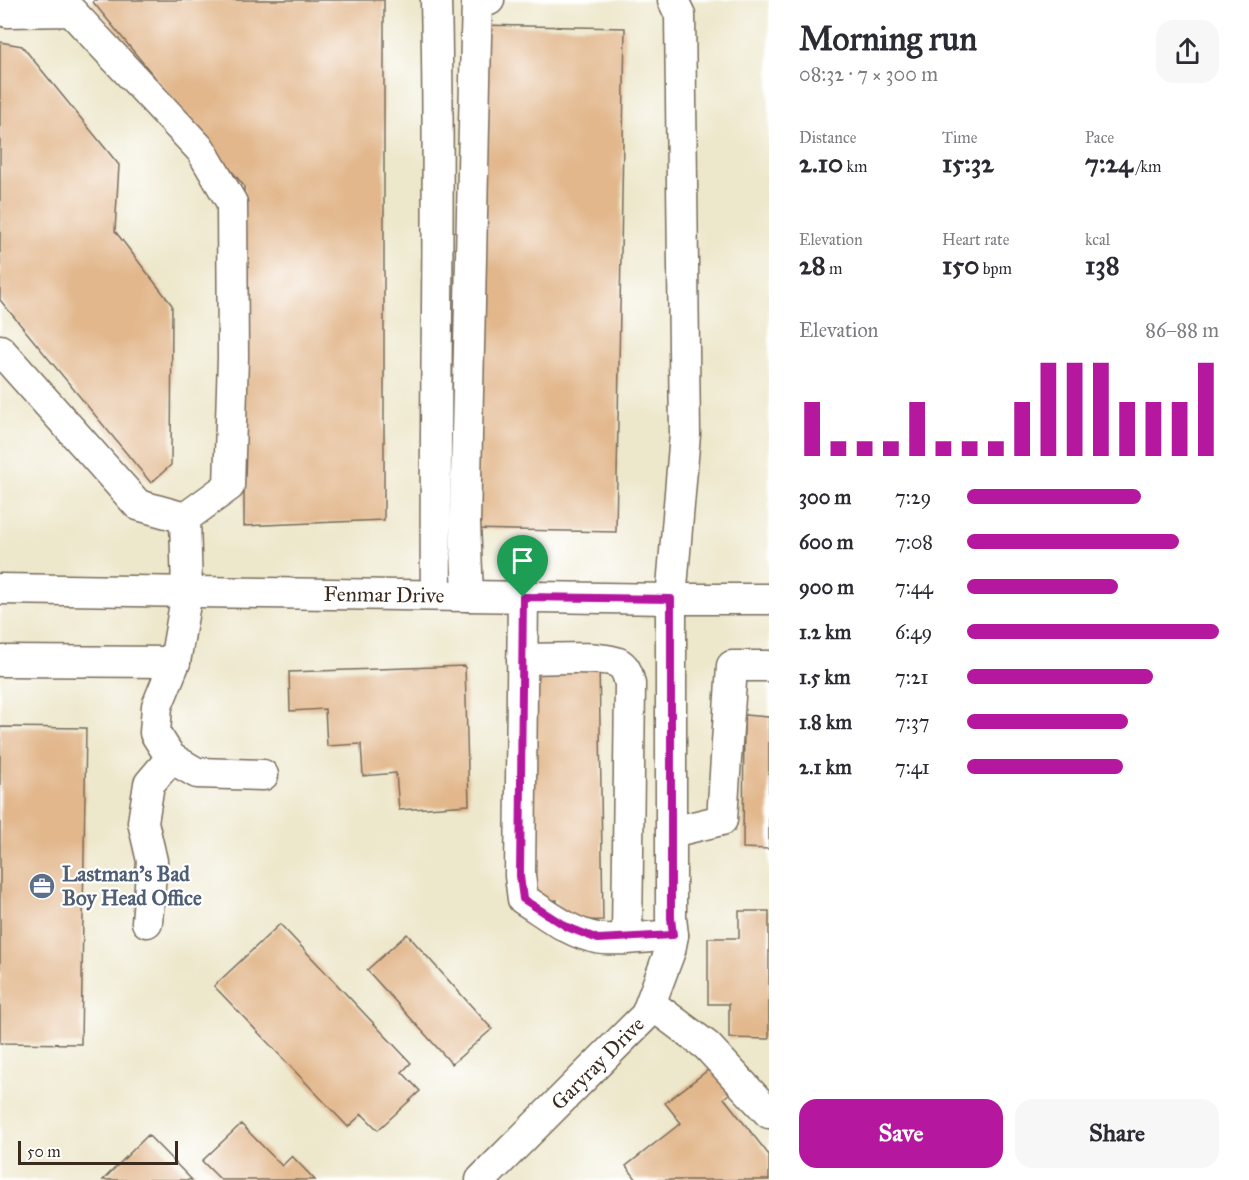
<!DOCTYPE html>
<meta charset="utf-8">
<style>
:root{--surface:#fff;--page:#f7f7f7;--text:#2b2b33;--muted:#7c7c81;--accent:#b5179e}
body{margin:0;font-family:"IM FELL Great Primer",serif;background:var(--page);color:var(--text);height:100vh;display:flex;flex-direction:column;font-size:22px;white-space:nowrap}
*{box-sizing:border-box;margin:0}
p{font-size:20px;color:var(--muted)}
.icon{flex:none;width:33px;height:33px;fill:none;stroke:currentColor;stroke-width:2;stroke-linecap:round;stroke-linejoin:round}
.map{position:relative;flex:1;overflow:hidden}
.panel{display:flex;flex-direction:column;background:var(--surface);width:480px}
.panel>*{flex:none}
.scale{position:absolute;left:18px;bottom:15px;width:160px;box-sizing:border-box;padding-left:6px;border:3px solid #3b2a1e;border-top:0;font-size:16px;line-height:21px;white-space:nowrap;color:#3b2a1e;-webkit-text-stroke:4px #fff;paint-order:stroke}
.pin{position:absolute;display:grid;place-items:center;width:51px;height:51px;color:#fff;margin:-62px -26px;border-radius:50% 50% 50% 0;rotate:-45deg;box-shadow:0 0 6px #0007}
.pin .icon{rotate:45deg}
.round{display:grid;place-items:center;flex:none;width:63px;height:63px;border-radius:18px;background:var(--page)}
.overview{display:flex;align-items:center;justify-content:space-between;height:102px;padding:0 30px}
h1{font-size:33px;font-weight:800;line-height:45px}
.figures{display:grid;grid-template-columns:repeat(3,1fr);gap:9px;height:102px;padding:6px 30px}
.figures div{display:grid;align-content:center}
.figures b{font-size:26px;font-weight:800}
.figures small{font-size:16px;font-weight:400}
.figures p{font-size:16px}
.chart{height:168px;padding:12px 30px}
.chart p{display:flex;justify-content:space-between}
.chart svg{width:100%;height:108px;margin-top:6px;stroke:var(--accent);stroke-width:6}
.primary-button{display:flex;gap:12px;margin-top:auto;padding:12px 30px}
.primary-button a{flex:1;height:69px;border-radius:18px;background:var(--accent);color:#fff;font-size:24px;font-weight:800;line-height:69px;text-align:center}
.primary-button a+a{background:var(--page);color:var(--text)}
ul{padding:0 30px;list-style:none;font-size:20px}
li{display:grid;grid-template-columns:96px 72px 1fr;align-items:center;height:45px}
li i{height:15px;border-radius:8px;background:var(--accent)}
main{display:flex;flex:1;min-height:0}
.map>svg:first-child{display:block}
.building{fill:#e2b78c}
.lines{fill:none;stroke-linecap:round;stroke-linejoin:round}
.minor-casing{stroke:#796c5b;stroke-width:33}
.minor{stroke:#fff;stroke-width:30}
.route-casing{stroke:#fff;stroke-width:12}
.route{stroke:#b5179e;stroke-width:8}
.labels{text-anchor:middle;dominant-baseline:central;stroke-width:4.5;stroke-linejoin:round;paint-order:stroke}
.street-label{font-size:21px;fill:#3b2a1e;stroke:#fff}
.service-label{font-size:21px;font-weight:bold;fill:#4e5e75;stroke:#fff;text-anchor:start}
</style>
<main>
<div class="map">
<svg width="769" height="1180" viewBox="0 0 769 1180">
<rect width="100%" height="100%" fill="#fff"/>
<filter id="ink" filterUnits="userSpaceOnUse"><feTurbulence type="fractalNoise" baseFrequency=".0167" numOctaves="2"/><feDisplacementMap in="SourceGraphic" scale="12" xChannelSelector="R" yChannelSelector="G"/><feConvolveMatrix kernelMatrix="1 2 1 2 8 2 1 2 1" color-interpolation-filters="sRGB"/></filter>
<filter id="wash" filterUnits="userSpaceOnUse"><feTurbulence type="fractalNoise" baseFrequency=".008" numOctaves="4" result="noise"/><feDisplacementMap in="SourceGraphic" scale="24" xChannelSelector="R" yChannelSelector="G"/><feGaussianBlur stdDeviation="1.35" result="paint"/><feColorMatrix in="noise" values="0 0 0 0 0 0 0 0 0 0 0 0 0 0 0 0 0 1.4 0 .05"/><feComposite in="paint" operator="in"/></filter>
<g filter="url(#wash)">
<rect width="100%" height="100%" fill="#ede7cb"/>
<g id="blocks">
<path class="building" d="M94,0H384V520L244,526V186L93,2Z
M479,25L625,28L616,532L469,529Z
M0,42L22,46L119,165L115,231L172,305L171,465L151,483L0,300Z
M599,662L603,920L557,921V900L528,901L525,663Z
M465,666L469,805L399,810L396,773L363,776L361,744L327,746L325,709L290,711L289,672Z
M744,715L769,717V849L743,848Z
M0,727L86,728L81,1044L0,1043Z
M739,911H769V1039L729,1038V1004H708V938H739Z
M280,924L411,1063L402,1072L420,1091L378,1130L362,1114L348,1127L214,986Z
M407,934L492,1029L452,1064L367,970Z
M716,1064L736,1088L724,1098L769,1155V1180H637L626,1166L681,1123L665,1103Z
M241,1124L282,1166L292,1156L315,1180H221L202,1161Z
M148,1135L192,1180H103Z"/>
</g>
</g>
<g filter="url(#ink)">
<use href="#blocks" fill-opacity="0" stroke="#796c5b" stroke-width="1.5"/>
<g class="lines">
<defs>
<g id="minor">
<path d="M0,5L7,12L71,11L201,150L232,203L233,357L229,486L185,518"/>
<path d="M0,350L138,505L185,518"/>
<path id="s1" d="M0,589L671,599H769"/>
<path d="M436,595C434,397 441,198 436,0"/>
<path d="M468,596L465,523L476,37L477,4L489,0"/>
<path d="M523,597L520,876L523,899C547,914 569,933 597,938C615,942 653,936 673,935"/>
<path d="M522,659C541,659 608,655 620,664C627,669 628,676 630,684L627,938"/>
<path d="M0,661L175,662L187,592L185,518"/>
<path d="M175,662L157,706L155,733L171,758L197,773L263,775"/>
<path d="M672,832L722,820L732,666H769"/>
<path d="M147,922L152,861L143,822L149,784L171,758"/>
<path d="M651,1004L707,1046L769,1113"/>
<path id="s2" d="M481,1180L646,1015L670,951L673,935L671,918V599L685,434L680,15L673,0"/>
</g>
</defs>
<use href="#minor" class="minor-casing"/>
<use href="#minor" class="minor"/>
</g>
</g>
<g class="lines" filter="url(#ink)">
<defs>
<path id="route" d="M523,597L671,599V918L673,935L598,939L567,927L523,899L520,876Z"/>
</defs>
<use href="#route" class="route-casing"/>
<use href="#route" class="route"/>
</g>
<defs>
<symbol id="office-disc" viewBox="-11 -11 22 22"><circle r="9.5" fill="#5c6f8a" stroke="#fff"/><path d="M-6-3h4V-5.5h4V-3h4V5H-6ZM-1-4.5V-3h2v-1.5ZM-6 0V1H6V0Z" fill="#fff"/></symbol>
</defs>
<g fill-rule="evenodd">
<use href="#office-disc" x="27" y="871" width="30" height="30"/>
</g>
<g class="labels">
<g class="street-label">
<text stroke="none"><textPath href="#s1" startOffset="384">Fenmar Drive</textPath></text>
<text stroke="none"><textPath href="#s2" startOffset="165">Garyray Drive</textPath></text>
</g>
<g class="service-label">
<text x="62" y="874">Lastman's Bad<tspan x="62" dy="24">Boy Head Office</tspan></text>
</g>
</g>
</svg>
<div class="scale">50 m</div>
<div class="pin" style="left:523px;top:597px;background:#1e9e55"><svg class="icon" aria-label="arrive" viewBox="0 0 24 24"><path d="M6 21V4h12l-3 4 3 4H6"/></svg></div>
</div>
<section class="panel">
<div class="overview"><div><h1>Morning run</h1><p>08:32 · 7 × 300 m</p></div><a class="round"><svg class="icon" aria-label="share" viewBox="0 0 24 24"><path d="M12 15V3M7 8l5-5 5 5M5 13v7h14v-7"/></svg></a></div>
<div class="figures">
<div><p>Distance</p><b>2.10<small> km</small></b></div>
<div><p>Time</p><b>15:32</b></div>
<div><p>Pace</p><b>7:24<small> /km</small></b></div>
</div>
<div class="figures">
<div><p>Elevation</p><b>28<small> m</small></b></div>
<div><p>Heart rate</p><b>150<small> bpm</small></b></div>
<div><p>kcal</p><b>138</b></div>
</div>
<div class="chart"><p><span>Elevation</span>86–88 m</p>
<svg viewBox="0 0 160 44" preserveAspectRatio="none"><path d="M5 44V22M15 44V38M25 44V38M35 44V38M45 44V22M55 44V38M65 44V38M75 44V38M85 44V22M95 44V6M105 44V6M115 44V6M125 44V22M135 44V22M145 44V22M155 44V6"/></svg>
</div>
<ul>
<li><b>300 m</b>7:29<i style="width:69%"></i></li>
<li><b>600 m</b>7:08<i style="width:84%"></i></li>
<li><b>900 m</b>7:44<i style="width:60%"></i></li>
<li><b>1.2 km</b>6:49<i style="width:100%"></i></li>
<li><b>1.5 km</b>7:21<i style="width:74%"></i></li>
<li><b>1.8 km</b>7:37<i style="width:64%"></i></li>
<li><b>2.1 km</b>7:41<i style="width:62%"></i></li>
</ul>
<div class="primary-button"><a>Save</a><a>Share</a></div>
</section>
</main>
